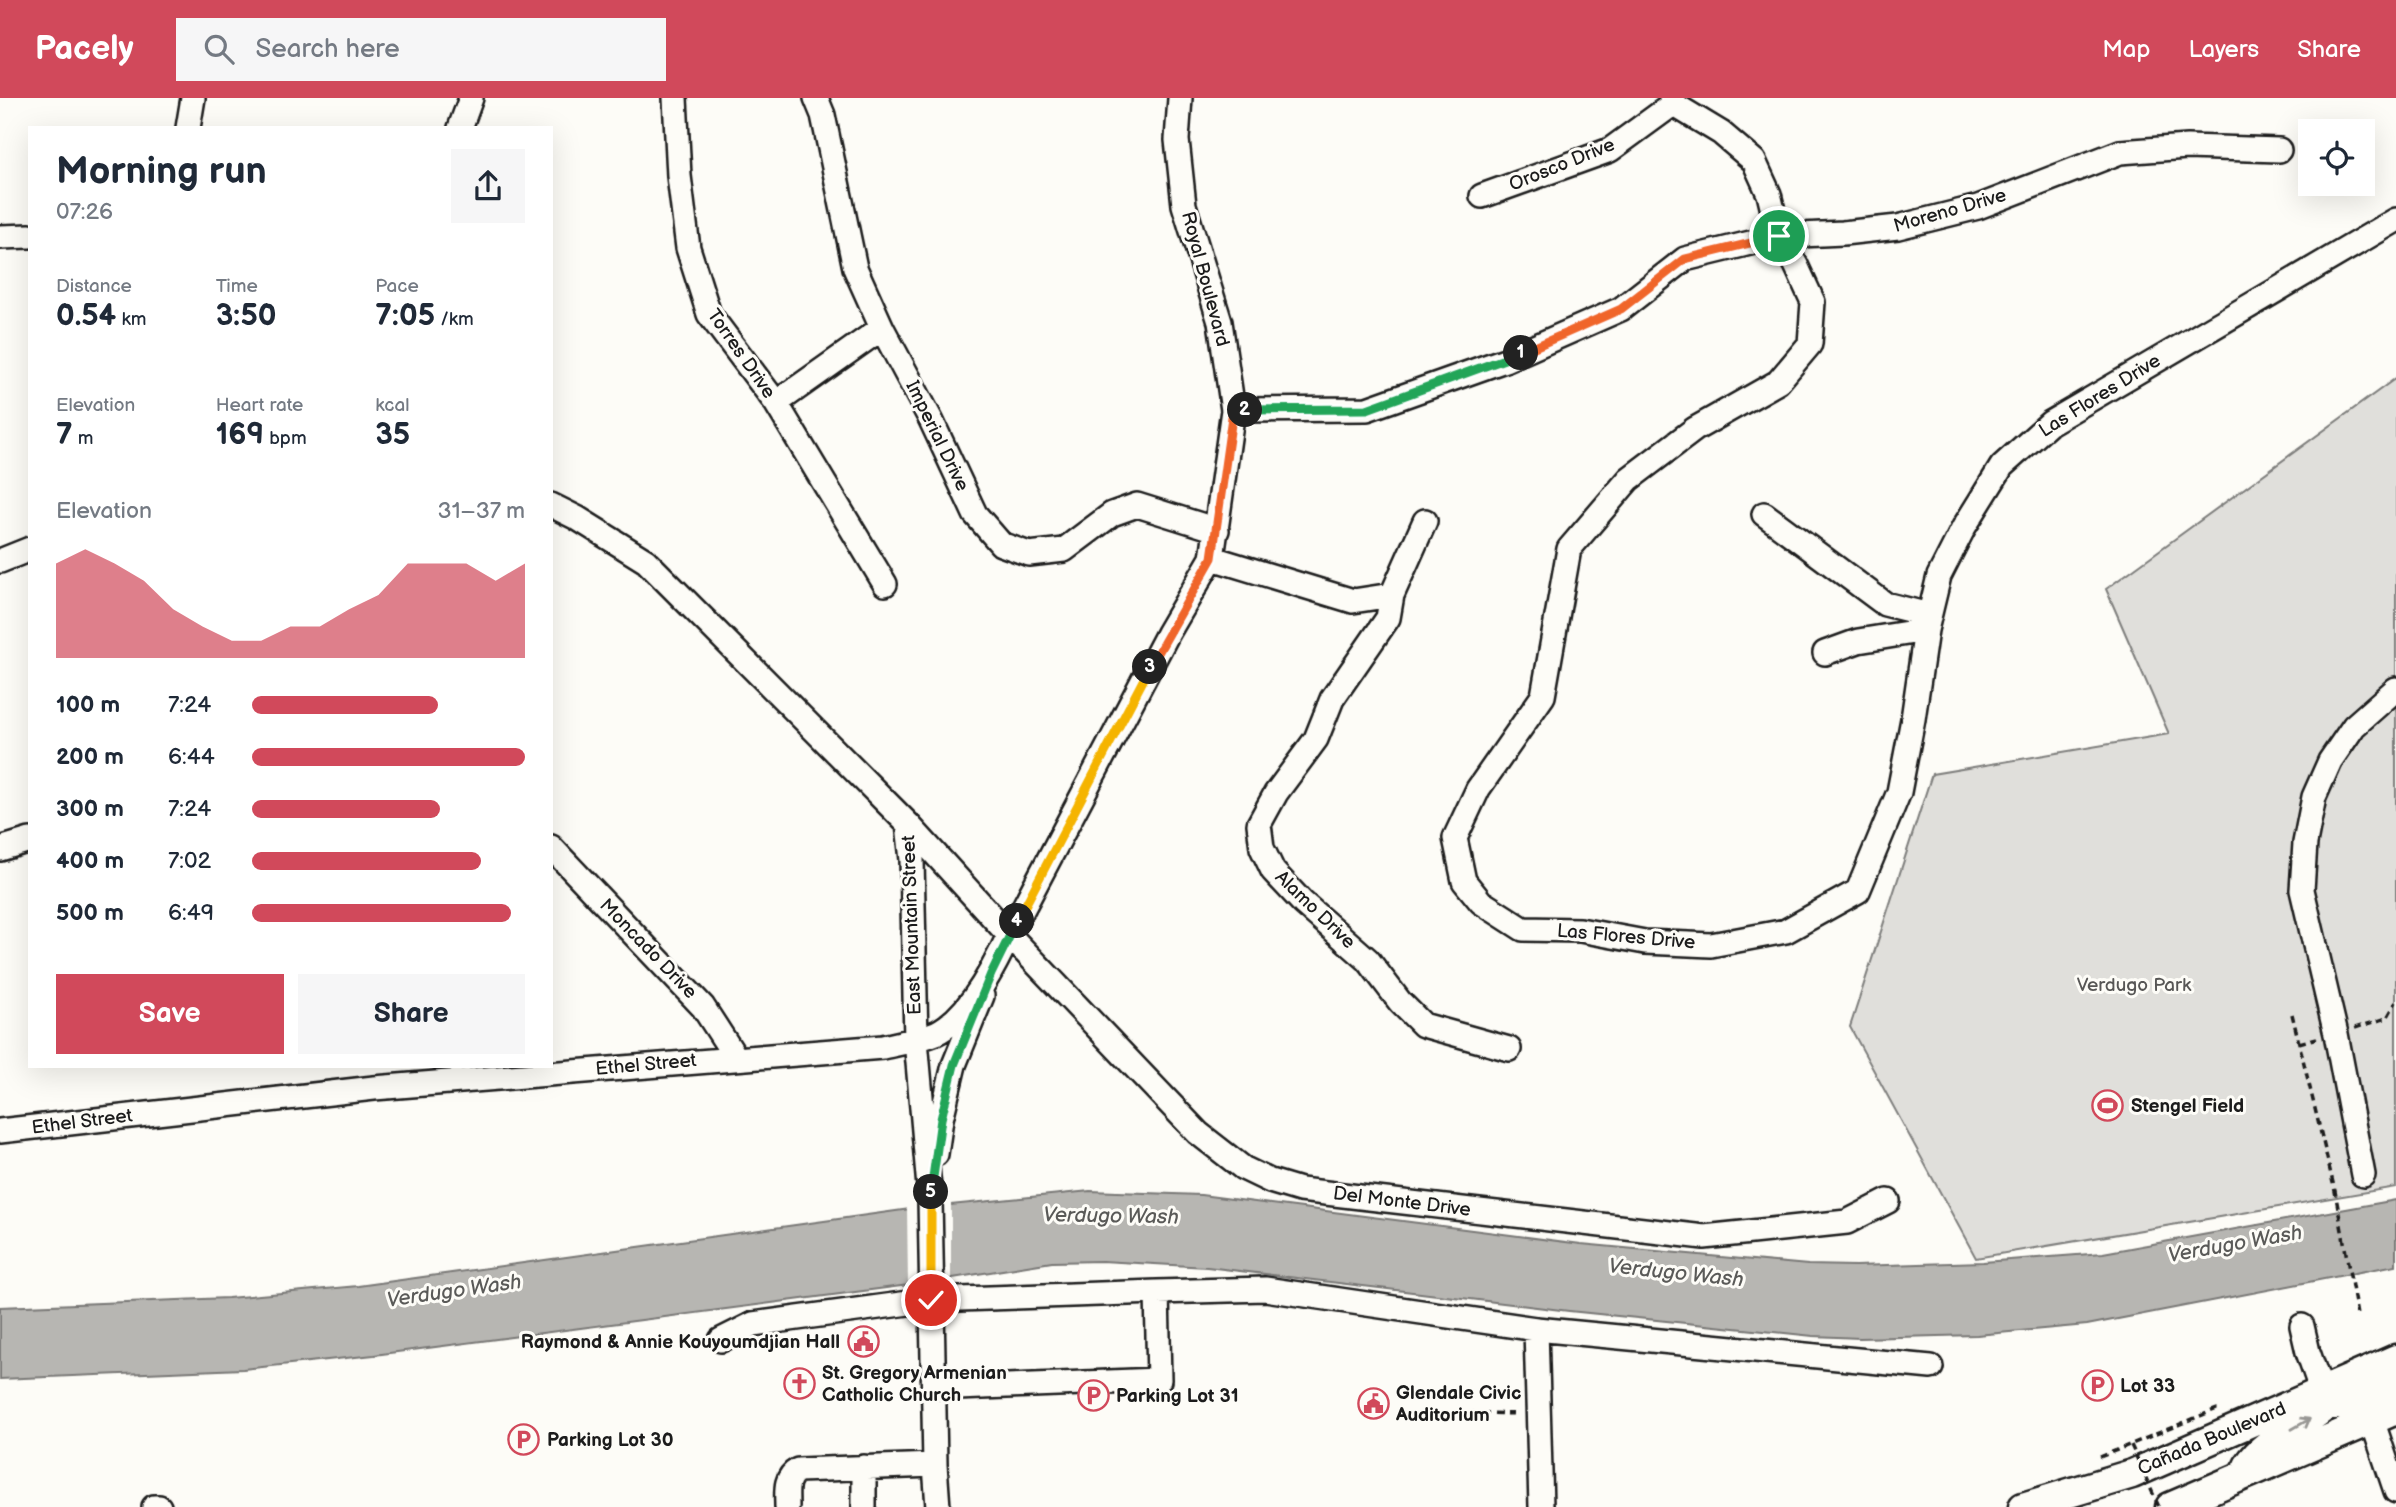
<!DOCTYPE html>
<meta charset="utf-8">
<style>
:root{--surface:#fff;--page:#f6f6f7;--text:#1f2937;--muted:#747a83;--accent:#d1495b}
body{margin:0;font-family:"Balsamiq Sans",sans-serif;background:var(--page);color:var(--text);height:100vh;display:flex;flex-direction:column;font-size:26px;white-space:nowrap}
*{box-sizing:border-box;margin:0}
p{font-size:23px;color:var(--muted)}
.icon{flex:none;width:38px;height:38px;fill:none;stroke:currentColor;stroke-width:2;stroke-linecap:round;stroke-linejoin:round}
.map{position:relative;flex:1;overflow:hidden}
.panel{position:absolute;left:28px;top:28px;width:525px;height:942px;display:flex;flex-direction:column;background:var(--surface);border-radius:0px;box-shadow:0 7px 28px #0002}
.panel>*{flex:none}
.fabs{position:absolute;left:2298px;top:21px;display:grid;gap:14px}
.fabs a{display:grid;place-items:center;width:77px;height:77px;border-radius:0px;background:var(--surface);box-shadow:0 7px 28px #0002;font-size:35px}
.pin{position:absolute;display:grid;place-items:center;width:60px;height:60px;color:#fff;margin:-30px;border:4px solid #fff;border-radius:50%;box-shadow:0 2px 7px #0007}
.km{position:absolute;width:35px;height:35px;margin:-18px;border-radius:50%;background:#222;color:#fff;font-size:19px;line-height:35px;text-align:center}
.round{display:grid;place-items:center;flex:none;width:74px;height:74px;border-radius:0px;background:var(--page)}
.headline{display:flex;align-items:center;justify-content:space-between;height:119px;padding:0 28px}
h1{font-size:38px;font-weight:800;line-height:52px}
.figures{display:grid;grid-template-columns:repeat(3,1fr);gap:10px;height:119px;padding:7px 28px}
.figures div{display:grid;align-content:center}
.figures b{font-size:30px;font-weight:800}
.figures small{font-size:19px;font-weight:400}
.figures p{font-size:19px}
.chart{height:196px;padding:14px 28px}
.chart p{display:flex;justify-content:space-between}
.chart svg{width:100%;height:126px;margin-top:7px;fill:var(--accent);opacity:.7}
.primary-button{display:flex;gap:14px;margin-top:auto;padding:14px 28px}
.primary-button a{flex:1;height:80px;border-radius:0px;background:var(--accent);color:#fff;font-size:28px;font-weight:800;line-height:80px;text-align:center}
.primary-button a+a{background:var(--page);color:var(--text)}
ul{padding:0 28px;list-style:none;font-size:23px}
li{display:grid;grid-template-columns:112px 84px 1fr;align-items:center;height:52px}
li i{height:18px;border-radius:9px;background:var(--accent)}
header{display:flex;align-items:center;gap:42px;box-sizing:border-box;height:98px;padding:0 35px;background:var(--accent);color:#fff}
header strong{font-size:33px}
nav{display:flex;gap:38px;margin-inline-start:auto;font-size:24px}
.search{width:490px;height:63px;background:var(--page);display:flex;align-items:center;gap:18px;box-sizing:border-box;padding:0 24px;border-radius:0px;color:var(--muted);font-size:26px}
.map>svg:first-child{display:block}
.green{fill:#e0dfdb;stroke:#7e7e7c;stroke-width:2}
.water{fill:#b7b6b2;stroke:#797876;stroke-width:2}
.pier{fill:#fdfcf7}
.lines{fill:none;stroke-linecap:round;stroke-linejoin:round}
.minor-casing{stroke:#1c1c1c;stroke-width:28}
.major-casing{stroke:#1c1c1c;stroke-width:33}
.path{stroke:#1c1c1c;stroke-width:3.5;stroke-dasharray:7 5;stroke-linecap:butt}
.minor{stroke:#fdfcf7;stroke-width:23}
.major{stroke:#fdfcf7;stroke-width:28}
.path-bridge{stroke:#1c1c1c;stroke-width:3.5;stroke-dasharray:7 5;stroke-linecap:butt}
.oneway{stroke:#989794}
.split-1-casing{stroke:#fff;stroke-width:14}
.split-2-casing{stroke:#fff;stroke-width:14}
.split-3-casing{stroke:#fff;stroke-width:14}
.split-4-casing{stroke:#fff;stroke-width:14}
.split-5-casing{stroke:#fff;stroke-width:14}
.split-6-casing{stroke:#fff;stroke-width:14}
.split-1{stroke:#f0652b;stroke-width:9}
.split-2{stroke:#22a559;stroke-width:9}
.split-3{stroke:#f0652b;stroke-width:9}
.split-4{stroke:#f5b400;stroke-width:9}
.split-5{stroke:#22a559;stroke-width:9}
.split-6{stroke:#f5b400;stroke-width:9}
.labels{text-anchor:middle;dominant-baseline:central;stroke-width:6;stroke-linejoin:round;paint-order:stroke}
.street-label{font-size:19px;fill:#1c1c1c;stroke:#fdfcf7}
.park-label{font-size:19px;fill:#575655;stroke:#fdfcf7}
.poi-label{font-size:19px;font-weight:bold;fill:#1c1c1c;stroke:#fdfcf7;text-anchor:start}
.water-label{font-size:21px;font-style:italic;fill:#5a5a58;stroke:#fdfcf7}
</style>
<header>
<strong>Pacely</strong>
<div class="search"><svg class="icon" aria-label="search" viewBox="0 0 24 24"><circle cx="10" cy="10" r="6"/><path d="M15 15l6 6"/></svg>Search here</div>
<nav><a>Map</a><a>Layers</a><a>Share</a></nav>
</header>
<div class="map">
<svg width="2396" height="1409" viewBox="0 0 2396 1409">
<rect width="100%" height="100%" fill="#fdfcf7"/>
<filter id="ink" filterUnits="userSpaceOnUse"><feTurbulence type="fractalNoise" baseFrequency=".0143" numOctaves="2"/><feDisplacementMap in="SourceGraphic" scale="14" xChannelSelector="R" yChannelSelector="G"/><feConvolveMatrix kernelMatrix="1 2 1 2 8 2 1 2 1" color-interpolation-filters="sRGB"/></filter>
<g filter="url(#ink)">
<path class="green" d="M2396,280V1089L1976,1160L1850,929L1932,676L2169,636L2106,491Z"/>
<path class="water" d="M1090,1093L1201,1097L1581,1146L1808,1167L1855,1168L1983,1164L2103,1155L2396,1102V1167L2087,1227L1977,1237L1860,1240L1813,1238L1569,1213L1207,1169L1102,1163L1052,1164L909,1187L374,1257L243,1271L0,1281V1209L228,1200L358,1188L910,1111Z"/>
<path class="pier" d="M951,1103V1181L908,1189L907,1109Z"/>
<g class="lines">
<defs>
<path id="minor" d="M675,0L679,78L688,150L709,216L776,305L885,486
M816,0L823,17L855,170L882,230L931,322L975,416L1001,446L1029,456L1064,452L1112,416L1137,407L1217,432
M1671,0L1673,6L1721,35L1754,63L1769,96L1779,138L1796,167L1813,204L1810,246L1778,284L1695,331L1629,381L1569,451L1543,598L1478,691L1455,740L1464,783L1481,804L1523,831L1580,832L1645,844L1711,847L1786,833L1858,793L1899,694L1913,621L1926,532L1939,478L1964,429L2002,368L2050,325L2396,122
M188,30L193,0
M460,30L471,0
M1482,98L1610,52L1673,6
M0,139L30,138
M776,305L882,230
M1233,312L1367,311L1505,262L1621,211L1685,161L1779,138L1843,135L1898,129L1978,109L2120,54L2187,49L2279,52
M551,407L577,420L646,463L908,726L912,762L916,942L930,1101L935,1367L938,1409
M1764,416L1885,506L1929,517
M1425,423L1392,497L1388,520L1332,601L1316,641L1276,695L1259,726L1262,750L1273,773L1303,805L1368,862L1400,904L1423,927L1509,951
M1212,460L1353,503L1392,497
M0,463L30,451
M1825,555L1858,543L1926,532
M908,726L1009,837L1198,1035L1243,1070L1270,1083L1300,1092L1704,1139L1847,1124L1888,1103
M551,749L703,909L736,960
M0,751L30,742
M0,1033L374,990L883,949C901,945 919,942 936,935C969,919 995,868 1009,837L1168,535L1212,460L1233,312L1220,224L1184,107L1177,42L1180,0
M936,1056L941,1021L954,967L982,898
M2363,1077L2336,936L2302,792L2305,745L2314,699L2330,663L2354,628L2396,591
M1157,1194L1265,1191L1536,1231
M2302,1228L2308,1254L2322,1294
M721,1242L753,1226L931,1202L1157,1194L1159,1282L933,1291
M2372,1322L2396,1393
M154,1409H159
M787,1409C787,1394 784,1380 798,1372L935,1367
M864,1409V1369
M1541,1409L1536,1231L1931,1269"/>
<path id="major" d="M2248,1368C2266,1339 2303,1329 2327,1307H2339L2396,1287
M2023,1409L2132,1376L2396,1261
M2170,1409L2396,1312"/>
</defs>
<use href="#minor" class="minor-casing"/>
<use href="#major" class="major-casing"/>
<path class="path" d="M2292,916L2335,1093L2357,1217
M2355,930L2387,920L2396,904
M2299,945L2317,940
M1458,1314L1517,1316
M2100,1359L2217,1311H2222"/>
<use href="#minor" class="minor"/>
<use href="#major" class="major"/>
<path class="path-bridge" d="M2131,1347L2159,1409"/>
</g>
<defs><path id="oneway-shaft" d="M-6 0H5M1.5-3L5.5 0L1.5 3" fill="none" stroke-width="1.6" stroke-linecap="round" stroke-linejoin="round" transform="scale(1.75)"/></defs>
<use class="oneway" href="#oneway-shaft" transform="translate(2301 1326) rotate(-30)"/>
</g>
<g class="lines" filter="url(#ink)">
<defs>
<path id="split-1" d="M1521,255L1621,211L1685,161L1779,138"/>
<path id="split-2" d="M1245,312L1367,311L1521,255"/>
<path id="split-3" d="M1150,569L1212,460L1233,312H1245"/>
<path id="split-4" d="M1017,823L1150,569"/>
<path id="split-5" d="M931,1094L941,1021L954,967L991,876L1017,823"/>
<path id="split-6" d="M931,1202V1094"/>
</defs>
<use href="#split-1" class="split-1-casing"/>
<use href="#split-2" class="split-2-casing"/>
<use href="#split-3" class="split-3-casing"/>
<use href="#split-4" class="split-4-casing"/>
<use href="#split-5" class="split-5-casing"/>
<use href="#split-6" class="split-6-casing"/>
<use href="#split-1" class="split-1"/>
<use href="#split-2" class="split-2"/>
<use href="#split-3" class="split-3"/>
<use href="#split-4" class="split-4"/>
<use href="#split-5" class="split-5"/>
<use href="#split-6" class="split-6"/>
</g>
<defs>
<symbol id="stadium-ring" viewBox="-11 -11 22 22"><circle r="9.5" fill="#fdfcf7" stroke="#d1495b" stroke-width="1.5"/><path d="M0-5a6.5 5 0 1 0 0 10a6.5 5 0 1 0 0-10ZM-3.5-1.8h7v3.6h-7Z" fill="#d1495b"/></symbol>
<symbol id="civic-ring" viewBox="-11 -11 22 22"><circle r="9.5" fill="#fdfcf7" stroke="#d1495b" stroke-width="1.5"/><path d="M-.6-6.5H3V-4.5H.6V-3L4-1V1h2V6H-6V1h2V-1L-.6-3ZM-1.2 2.5V6h2.4V2.5Z" fill="#d1495b"/></symbol>
<symbol id="church-ring" viewBox="-11 -11 22 22"><circle r="9.5" fill="#fdfcf7" stroke="#d1495b" stroke-width="1.5"/><path d="M-1.2-6h2.4v3.5h3.3v2.4h-3.3V6h-2.4V-.1h-3.3v-2.4h3.3Z" fill="#d1495b"/></symbol>
<symbol id="parking-ring" viewBox="-11 -11 22 22"><circle r="9.5" fill="#fdfcf7" stroke="#d1495b" stroke-width="1.5"/><path d="M-3.5-5.5H1a3.5 3.5 0 0 1 0 7H-1V5.5H-3.5ZM-1-3.4V-.6H.8a1.4 1.4 0 0 0 0-2.8Z" fill="#d1495b"/></symbol>
</defs>
<g fill-rule="evenodd">
<use href="#stadium-ring" x="2090" y="990" width="35" height="35"/>
<use href="#civic-ring" x="846" y="1226" width="35" height="35"/>
<use href="#church-ring" x="782" y="1268" width="35" height="35"/>
<use href="#parking-ring" x="2080" y="1270" width="35" height="35"/>
<use href="#parking-ring" x="1076" y="1280" width="35" height="35"/>
<use href="#civic-ring" x="1356" y="1288" width="35" height="35"/>
<use href="#parking-ring" x="506" y="1324" width="35" height="35"/>
</g>
<g class="labels">
<g class="street-label">
<text transform="translate(1562 67) rotate(-22)">Orosco Drive</text>
<text transform="translate(1950 113) rotate(-16)">Moreno Drive</text>
<text transform="translate(1205 181) rotate(75)">Royal Boulevard</text>
<text transform="translate(741 256) rotate(55)">Torres Drive</text>
<text transform="translate(2100 298) rotate(-32)">Las Flores Drive</text>
<text transform="translate(937 338) rotate(64)">Imperial Drive</text>
<text transform="translate(1315 812) rotate(44)">Alamo Drive</text>
<text transform="translate(912 827) rotate(-92)">East Mountain Street</text>
<text transform="translate(1626 839) rotate(5)">Las Flores Drive</text>
<text transform="translate(648 851) rotate(46)">Moncado Drive</text>
<text transform="translate(646 967) rotate(-5)">Ethel Street</text>
<text transform="translate(82 1024) rotate(-7)">Ethel Street</text>
<text transform="translate(1402 1104) rotate(7)">Del Monte Drive</text>
<text transform="translate(2212 1341) rotate(-23)">Cañada Boulevard</text>
</g>
<g class="park-label">
<text x="2134" y="887">Verdugo Park</text>
</g>
<g class="poi-label">
<text x="2131" y="1008">Stengel Field</text>
<text x="840" y="1244" text-anchor="end">Raymond &amp; Annie Kouyoumdjian Hall</text>
<text x="822" y="1275">St. Gregory Armenian<tspan x="822" dy="22">Catholic Church</tspan></text>
<text x="2120" y="1288">Lot 33</text>
<text x="1396" y="1295">Glendale Civic<tspan x="1396" dy="22">Auditorium</tspan></text>
<text x="1116" y="1298">Parking Lot 31</text>
<text x="547" y="1342">Parking Lot 30</text>
</g>
<g class="water-label">
<text transform="translate(1111 1118) rotate(1)">Verdugo Wash</text>
<text transform="translate(2235 1146) rotate(-10)">Verdugo Wash</text>
<text transform="translate(1676 1175) rotate(6)">Verdugo Wash</text>
<text transform="translate(454 1193) rotate(-8)">Verdugo Wash</text>
</g>
</g>
</svg>
<div class="fabs">
<a><svg class="icon" aria-label="locate" viewBox="0 0 24 24"><circle cx="12" cy="12" r="6"/><path d="M12 2v4M12 18v4M2 12h4M18 12h4"/></svg></a>
</div>
<div class="pin" style="left:1779px;top:138px;background:#1e9e55"><svg class="icon" aria-label="arrive" viewBox="0 0 24 24"><path d="M6 21V4h12l-3 4 3 4H6"/></svg></div>
<div class="pin" style="left:931px;top:1202px;background:#d93025"><svg class="icon" aria-label="check" viewBox="0 0 24 24"><path d="M5 12l5 5 9-10"/></svg></div>
<b class="km" style="left:1521px;top:255px">1</b>
<b class="km" style="left:1245px;top:312px">2</b>
<b class="km" style="left:1150px;top:569px">3</b>
<b class="km" style="left:1017px;top:823px">4</b>
<b class="km" style="left:931px;top:1094px">5</b>
<section class="panel">
<div class="headline"><div><h1>Morning run</h1><p>07:26</p></div><a class="round"><svg class="icon" aria-label="share" viewBox="0 0 24 24"><path d="M12 15V3M7 8l5-5 5 5M5 13v7h14v-7"/></svg></a></div>
<div class="figures">
<div><p>Distance</p><b>0.54<small> km</small></b></div>
<div><p>Time</p><b>3:50</b></div>
<div><p>Pace</p><b>7:05<small> /km</small></b></div>
</div>
<div class="figures">
<div><p>Elevation</p><b>7<small> m</small></b></div>
<div><p>Heart rate</p><b>169<small> bpm</small></b></div>
<div><p>kcal</p><b>35</b></div>
</div>
<div class="chart"><p><span>Elevation</span>31–37 m</p>
<svg viewBox="0 0 160 44" preserveAspectRatio="none"><path d="M0 44V11L10 6L20 11L30 17L40 27L50 33L60 38L70 38L80 33L90 33L100 27L110 22L120 11L130 11L140 11L150 17L160 11V44z"/></svg>
</div>
<ul>
<li><b>100 m</b>7:24<i style="width:68%"></i></li>
<li><b>200 m</b>6:44<i style="width:100%"></i></li>
<li><b>300 m</b>7:24<i style="width:69%"></i></li>
<li><b>400 m</b>7:02<i style="width:84%"></i></li>
<li><b>500 m</b>6:49<i style="width:95%"></i></li>
</ul>
<div class="primary-button"><a>Save</a><a>Share</a></div>
</section>
</div>
